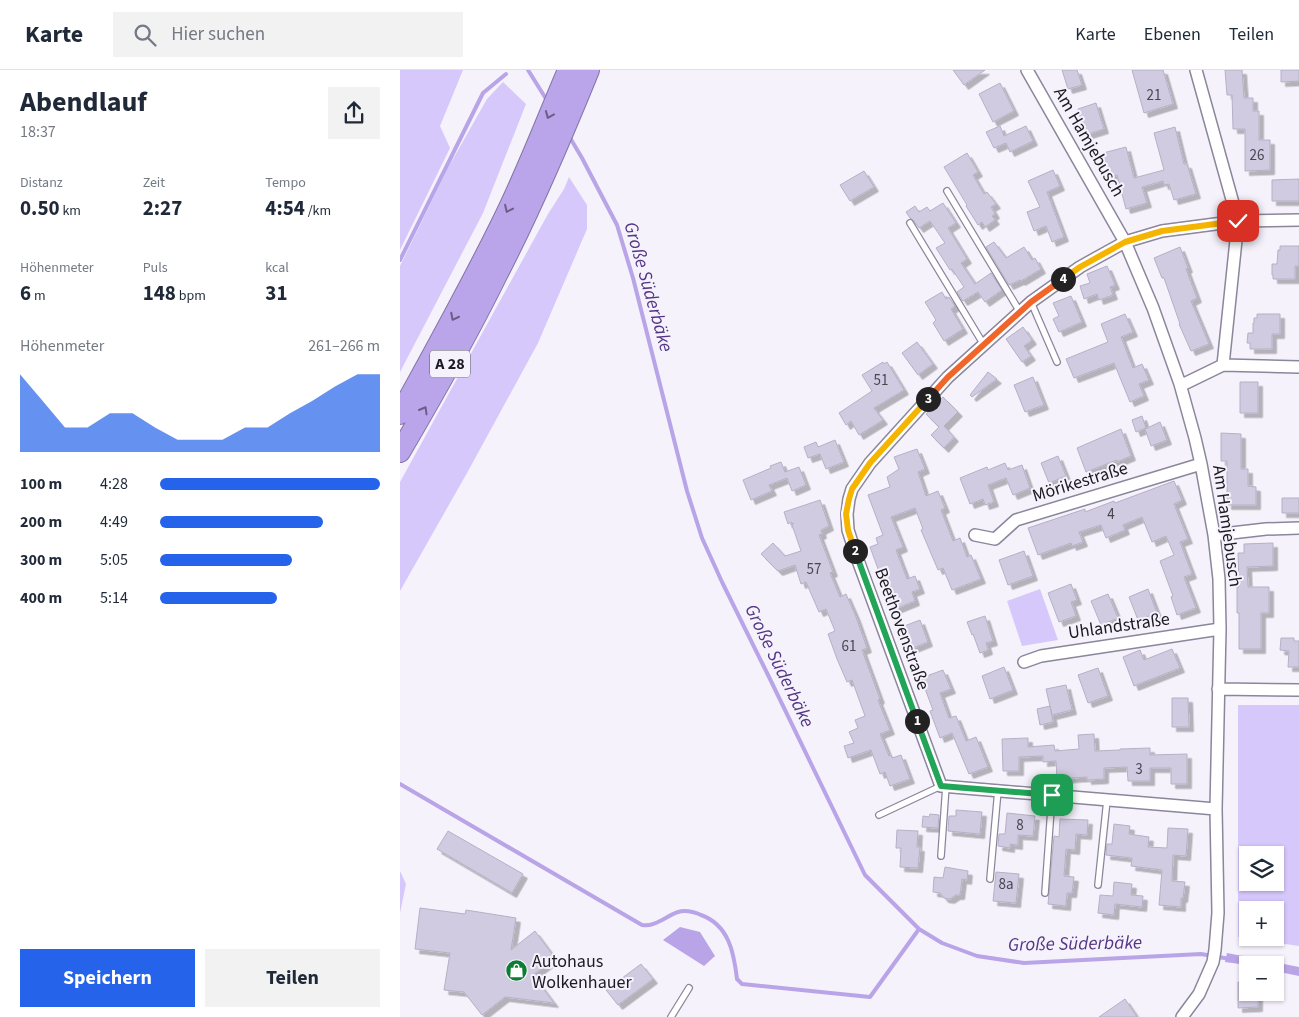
<!DOCTYPE html>
<html lang="de">
<meta charset="utf-8">
<style>
:root{--surface:#fff;--page:#f2f2f3;--text:#1f2937;--muted:#747a83;--line:#e0e1e3;--accent:#2563eb}
body{margin:0;font-family:"Source Sans 3",sans-serif;background:var(--page);color:var(--text);height:100vh;display:flex;flex-direction:column;font-size:19px;white-space:nowrap}
*{box-sizing:border-box;margin:0}
p{font-size:16px;color:var(--muted)}
.icon{flex:none;width:28px;height:28px;fill:none;stroke:currentColor;stroke-width:2;stroke-linecap:round;stroke-linejoin:round}
.map{position:relative;flex:1;overflow:hidden}
.panel{display:flex;flex-direction:column;background:var(--surface);width:400px}
.panel>*{flex:none}
.controls{position:absolute;left:839px;top:776px;display:grid;gap:10px}
.controls a{display:grid;place-items:center;width:45px;height:45px;border-radius:0px;background:var(--surface);box-shadow:0 1px 4px #0004;font-size:25px}
.pin{position:absolute;display:grid;place-items:center;width:42px;height:42px;color:#fff;margin:-21px;border-radius:10px;box-shadow:0 2px 8px #0006}
.km{position:absolute;width:25px;height:25px;margin:-12px;border-radius:50%;background:#222;color:#fff;font-size:14px;line-height:25px;text-align:center}
.round{display:grid;place-items:center;flex:none;width:52px;height:52px;border-radius:0px;background:var(--page)}
.head{display:flex;align-items:center;justify-content:space-between;height:85px;padding:0 20px}
h1{font-size:28px;font-weight:700;line-height:38px}
.stats{display:grid;grid-template-columns:repeat(3,1fr);gap:8px;height:85px;padding:5px 20px}
.stats div{display:grid;align-content:center}
.stats b{font-size:21px;font-weight:700}
.stats small{font-size:14px;font-weight:400}
.stats p{font-size:14px}
.chart{height:140px;padding:10px 20px}
.chart p{display:flex;justify-content:space-between}
.chart svg{width:100%;height:90px;margin-top:5px;fill:var(--accent);opacity:.7}
.button{display:flex;gap:10px;margin-top:auto;padding:10px 20px}
.button a{flex:1;height:58px;border-radius:0px;background:var(--accent);color:#fff;font-size:20px;font-weight:700;line-height:58px;text-align:center}
.button a+a{background:var(--page);color:var(--text)}
ul{padding:0 20px;list-style:none;font-size:16px}
li{display:grid;grid-template-columns:80px 60px 1fr;align-items:center;height:38px}
li i{height:12px;border-radius:6px;background:var(--accent)}
header{display:flex;align-items:center;gap:30px;box-sizing:border-box;height:70px;padding:0 25px;background:var(--surface);border-bottom:1px solid var(--line)}
header strong{font-size:24px}
nav{display:flex;gap:28px;margin-inline-start:auto;font-size:18px}
.search{width:350px;height:45px;background:var(--page);display:flex;align-items:center;gap:12px;box-sizing:border-box;padding:0 18px;border-radius:0px;color:var(--muted);font-size:19px}
main{display:flex;flex:1;min-height:0}
.map>svg:first-child{display:block}
.green{fill:#d6c8fb;fill-rule:evenodd}
.water{fill:#b9a4e7}
.lines{fill:none;stroke-linecap:round;stroke-linejoin:round}
.stream{stroke:#b9a4e7;stroke-width:4}
.building{fill:#d1cbe2;stroke:#b6b0c6;filter:url(#shadow)}
.service-casing{stroke:#8b869b;stroke-width:8}
.minor-casing{stroke:#8b869b;stroke-width:14}
.motorway-casing{stroke:#8374a4;stroke-width:22}
.service{stroke:#fff;stroke-width:5.5}
.minor{stroke:#fff;stroke-width:11}
.motorway{stroke:#baa4ea;stroke-width:20}
.oneway{stroke:#6b5f86}
.split-1-casing{stroke:#fff;stroke-width:10}
.split-2-casing{stroke:#fff;stroke-width:10}
.split-3-casing{stroke:#fff;stroke-width:10}
.split-4-casing{stroke:#fff;stroke-width:10}
.split-5-casing{stroke:#fff;stroke-width:10}
.split-1{stroke:#22a559;stroke-width:6}
.split-2{stroke:#22a559;stroke-width:6}
.split-3{stroke:#f5b400;stroke-width:6}
.split-4{stroke:#f0652b;stroke-width:6}
.split-5{stroke:#f5b400;stroke-width:6}
.labels{text-anchor:middle;dominant-baseline:central;stroke-width:4;stroke-linejoin:round;paint-order:stroke}
.number-label{font-size:15px;fill:#494652}
.shield{fill:#f5f2fc;stroke:#5d5b63;stroke-width:1}
.shield-label{font-size:16px;font-weight:bold;fill:#1c1a22}
.street-label{font-size:18px;fill:#1c1a22;stroke:#f5f2fc}
.poi-label{font-size:18px;fill:#1c1a22;stroke:#f5f2fc;text-anchor:start}
.water-label{font-size:19px;font-style:italic;fill:#533584;stroke:#f5f2fc}
</style>
<header>
<strong>Karte</strong>
<div class="search"><svg class="icon" aria-label="search" viewBox="0 0 24 24"><circle cx="10" cy="10" r="6"/><path d="M15 15l6 6"/></svg>Hier suchen</div>
<nav><a>Karte</a><a>Ebenen</a><a>Teilen</a></nav>
</header>
<main>
<section class="panel">
<div class="head"><div><h1>Abendlauf</h1><p>18:37</p></div><a class="round"><svg class="icon" aria-label="share" viewBox="0 0 24 24"><path d="M12 15V3M7 8l5-5 5 5M5 13v7h14v-7"/></svg></a></div>
<div class="stats">
<div><p>Distanz</p><b>0.50<small> km</small></b></div>
<div><p>Zeit</p><b>2:27</b></div>
<div><p>Tempo</p><b>4:54<small> /km</small></b></div>
</div>
<div class="stats">
<div><p>Höhenmeter</p><b>6<small> m</small></b></div>
<div><p>Puls</p><b>148<small> bpm</small></b></div>
<div><p>kcal</p><b>31</b></div>
</div>
<div class="chart"><p><span>Höhenmeter</span>261–266 m</p>
<svg viewBox="0 0 160 44" preserveAspectRatio="none"><path d="M0 44V6L10 19L20 32L30 32L40 25L50 25L60 32L70 38L80 38L90 38L100 32L110 32L120 25L130 19L140 12L150 6L160 6V44z"/></svg>
</div>
<ul>
<li><b>100 m</b>4:28<i style="width:100%"></i></li>
<li><b>200 m</b>4:49<i style="width:74%"></i></li>
<li><b>300 m</b>5:05<i style="width:60%"></i></li>
<li><b>400 m</b>5:14<i style="width:53%"></i></li>
</ul>
<div class="button"><a>Speichern</a><a>Teilen</a></div>
</section>
<div class="map">
<svg width="899" height="947" viewBox="0 0 899 947">
<defs>
<filter id="shadow"><feDropShadow dx="4.5" dy="4.5" stdDeviation="0" flood-color="#0004"/></filter>
</defs>
<rect width="100%" height="100%" fill="#f5f2fc"/>
<path class="green" d="M0,0H63L40,56L50,78L0,180Z
M103,12L126,34L83,143L0,302V196L49,96L87,29Z
M169,107L187,135V159L138,273L67,403L0,521V412L148,144L164,119Z
M640,519L658,570L622,576L607,531Z
M838,635H899V876L838,867ZM848,785H875V812H848ZM848,840H875V868H848Z
M0,801L6,814L0,843Z"/>
<path class="water" d="M280,857L300,862L315,886L304,896L263,870Z
M827,883L899,897V906L875,901V895H847L825,892Z"/>
<g class="lines">
<path class="stream" d="M128,0L148,32
M169,66L182,88L217,155L233,208L287,421L302,468L322,512L369,607L465,805L519,859L542,873L577,886L624,893L801,884L830,889
M0,190L83,23L106,4
M0,714L242,855C255,857 266,846 278,842C285,840 294,842 301,845C329,855 334,883 337,909L342,914L470,927L519,859"/>
</g>
<path class="building" d="M553,0H585L564,15Z
M662,0H677L682,15L668,19Z
M732,0H763L773,34L744,43Z
M825,0H842L844,28H853V41H859V70H870V100L845,101V59H833L832,25H827Z
M881,0H899V11L881,12Z
M600,13L614,41L593,52L579,24Z
M696,33L704,59L685,65L678,39Z
M600,56L604,66L626,56L633,71L610,82L606,73L594,78L586,62Z
M775,57L784,94H787L796,124L774,130L769,114L764,115L763,111L742,117L747,133L726,139L717,105L710,107L703,83L726,77L734,108L764,100L754,63Z
M567,83L578,102L573,105L584,124L587,122L596,134L591,137L595,144L592,146L595,150L585,157L582,152L578,155L566,136L567,135L544,97Z
M653,100L660,116L647,122L664,167L652,172L646,156L634,161L627,142L640,137L628,111Z
M464,101L474,117L450,131L440,115Z
M899,109V131H872V110Z
M543,133L556,153L548,158L567,189L561,193L575,214L591,203L602,220L585,232L578,222L563,231L557,222L564,217L552,199L550,200L536,178L545,173L530,151L519,158L514,151L510,148L506,142L515,136L519,142L527,137L530,141Z
M594,172L606,188L624,177L632,190L635,188L641,199L621,211L620,210L609,215L586,177Z
M880,176H899V196H895V209H873V205H872V194H877L878,180H880Z
M780,177L788,198L786,199L797,228L791,231L809,274L791,281L779,254H780L764,208H762L754,188Z
M707,196L715,215L710,217L713,225L699,230L697,224L684,229L680,216L690,213L687,204Z
M542,222L546,229L549,227L555,236L551,239L563,259L544,271L533,253L536,250L525,232Z
M671,226L682,252L659,262L653,249L659,246L653,233Z
M725,244L733,262L721,267L733,298L742,294L749,310L739,314L744,326L730,332L714,293L674,308L666,289L708,272L701,254Z
M857,244H880V264H872V279H850V273H847L848,263H853V253H854V248H857Z
M623,257L632,270L624,276L631,286L622,292L606,269Z
M517,272L533,294L518,305L502,283Z
M483,292L484,294L487,292L504,320L474,338L483,350L459,365L451,351L446,355L439,343L472,321L462,305Z
M588,302L597,309L572,327L570,325Z
M633,307L644,335L625,342L614,315Z
M840,312H858V343H840Z
M543,327L558,342L544,356L554,367L544,378L531,365L539,357L526,344Z
M742,346L746,358L736,362L732,350Z
M760,352L767,370L751,376L745,359Z
M721,359L731,386L717,392V390L686,402L677,378Z
M821,363L841,364V399H848V416L856,417V435H827V391H821Z
M435,370L444,392L426,399L420,384L408,388L404,377L416,372L418,377Z
M517,379L525,399L518,402L526,426L538,421L545,438L541,440L553,471L560,468L567,487L571,485L581,509L552,520L543,498L538,500L521,460L523,459L515,438L491,447L503,477L496,480L507,509L515,506L520,519L512,522L515,531L493,540L470,477L478,474L476,468L483,465L468,425L490,417L487,407L499,399L494,387Z
M658,386L666,406L649,413L641,393Z
M381,392L385,402L399,397L406,415L392,421L387,408L369,415L372,421L351,430L343,410L371,398L370,396Z
M605,393L608,400L622,395L630,418L613,425L606,408L588,415L594,432L585,435L583,429L570,434L560,408L587,397L588,400Z
M774,411L782,430L774,434L788,469L780,472L792,504L784,507L796,538L777,545L771,527L773,526L760,491L774,485L766,466L752,472L742,447L723,455L725,460L706,468L701,455L679,462L683,472L672,476L671,473L638,485L628,458L685,439V442L714,431L715,433Z
M882,428H899V443H882Z
M420,430L429,456L421,460L422,464L419,465L433,502L430,503L440,527L446,524L456,547L467,578L462,580L480,629L478,630L490,660L480,664L489,686L491,685L492,688L501,685L510,709L490,716L485,702L480,704L471,680L448,688L444,676L454,673L449,662L458,658L455,650L465,646L452,610L447,612L437,589L428,564L435,561L426,539L419,542L406,512L401,514L395,495L378,501L361,484L373,473L385,486L401,481L392,455L394,453L392,454L391,452L388,454L384,442Z
M873,473V496L847,497L848,517H869V543H861V579H839V543H837V517H839L838,483H844V474Z
M624,481L633,506L608,515L599,490Z
M671,514L677,530L671,532L676,546L659,552L648,523Z
M748,519L757,543L738,550L729,527Z
M708,524L718,548L701,555L691,531Z
M585,546L593,571L586,573L588,580L580,583L573,564L572,565L567,552Z
M520,550L528,572L508,580L499,558Z
M881,568H894V571H899V597H888L889,581L880,580Z
M772,579L780,598L734,616L723,587L740,580L744,590Z
M604,597L613,620L590,629L582,606Z
M698,598L708,626L688,633L678,605Z
M543,600L551,619L540,623L549,648L556,646L566,671L576,667L588,697L569,704L552,663L540,668L530,641L533,640L521,608Z
M666,615L672,640L652,645L646,619Z
M772,628H788L789,657H772Z
M650,636L653,652L640,655L637,639Z
M694,664L695,681L720,680V679L750,678V685L787,684V714H771V698H750V711H728L727,697L704,698V709L687,710V707L657,709L656,691L643,692V686L619,687V701H603L602,669L628,668V677L654,675L655,681L679,679L678,665Z
M556,740L582,742L580,764L548,761L549,746H556Z
M607,743L635,746L633,766L618,765V775L610,774V778L598,776L599,764H605Z
M530,744L539,745L538,758L522,757L523,746L529,747Z
M660,749L688,750L687,765L676,764L675,780L666,779L664,806L674,807L672,823H667L666,836L648,834L654,766L659,767Z
M714,754L730,756L729,764L749,767L748,777L767,778L768,758L788,759L786,786L773,785L772,811L785,812L783,828H781V837L759,835L762,800L731,796L732,788L706,785L707,774H712Z
M497,760L518,761L517,777H520L518,798L500,797L501,778H496Z
M48,761L123,804L112,823L37,779Z
M545,797L568,801L567,810L562,809L560,825H556L550,829L544,828L540,823L533,822L534,807L543,808Z
M596,802L619,804L616,833L593,831Z
M714,812L732,814L731,825L743,826L742,837L715,834L714,845L698,843L700,825L713,826Z
M20,838L65,844L66,840L116,848L111,880L135,861L155,888L133,905L154,933L105,927L82,945L64,922L44,920L50,883L15,879Z
M241,894L253,909L218,935L206,920Z
M838,912H848V922H858V937L838,938Z
M725,929L737,947H699Z"/>
<g class="lines">
<defs>
<path id="service" d="M547,121L620,242
M510,153L584,275
M631,232L657,292
M479,745L541,716
M541,786L546,716
M590,809L598,720
M698,815L707,730
M645,823L652,725
M271,947L289,918"/>
<path id="minor" d="M627,0L725,172L753,238L780,314L795,368L801,394L814,465L819,509L820,559L816,739L818,843L815,880L813,892L799,924L782,947
M796,0L838,151L823,295
M780,314L786,313L823,295L899,297
M575,465L595,469L616,450L801,394
M814,465L866,459L899,458
M624,592L641,586L820,559
M818,619L899,620
M816,739L541,716L456,485L448,460L447,444L449,429L452,419L470,393L548,307L631,232L680,197L725,172L762,161L838,151L899,150"/>
<path id="motorway" d="M0,344C36,279 72,214 105,146C128,99 147,49 168,0
M0,382C34,324 67,266 97,205C131,139 161,69 189,0"/>
</defs>
<use href="#service" class="service-casing"/>
<use href="#minor" class="minor-casing"/>
<use href="#motorway" class="motorway-casing"/>
<use href="#service" class="service"/>
<use href="#minor" class="minor"/>
<use href="#motorway" class="motorway"/>
</g>
<defs><path id="oneway-chevron" d="M-2-3.5L2.5 0L-2 3.5" fill="none" stroke-width="1.6" stroke-linecap="round" stroke-linejoin="round" transform="scale(1.25)"/></defs>
<g class="oneway">
<use href="#oneway-chevron" transform="translate(149 45) rotate(113)"/>
<use href="#oneway-chevron" transform="translate(108 139) rotate(115)"/>
<use href="#oneway-chevron" transform="translate(54 247) rotate(117)"/>
<use href="#oneway-chevron" transform="translate(24 340) rotate(-60)"/>
</g>
<g class="lines">
<defs>
<path id="split-1" d="M517,651L541,716L652,725"/>
<path id="split-2" d="M455,481L517,651"/>
<path id="split-3" d="M455,481L448,460L446,444L449,429L452,419L470,393L528,329"/>
<path id="split-4" d="M528,329L548,307L620,242L631,232L663,209"/>
<path id="split-5" d="M663,209L680,197L725,172L762,161L838,151"/>
</defs>
<use href="#split-1" class="split-1-casing"/>
<use href="#split-2" class="split-2-casing"/>
<use href="#split-3" class="split-3-casing"/>
<use href="#split-4" class="split-4-casing"/>
<use href="#split-5" class="split-5-casing"/>
<use href="#split-1" class="split-1"/>
<use href="#split-2" class="split-2"/>
<use href="#split-3" class="split-3"/>
<use href="#split-4" class="split-4"/>
<use href="#split-5" class="split-5"/>
</g>
<defs>
<symbol id="shop-disc" viewBox="-11 -11 22 22"><circle r="9.5" fill="#0d7d32" stroke="#f5f2fc"/><path d="M-5-2.5h2.3a2.7 3.5 0 0 1 5.4 0H5L5.5 6h-11ZM-1.5-2.5h3a1.5 2.3 0 0 0-3 0Z" fill="#fff"/></symbol>
</defs>
<g fill-rule="evenodd">
<use href="#shop-disc" x="104" y="888" width="25" height="25"/>
</g>
<g class="labels">
<g class="number-label">
<text x="754" y="25">21</text>
<text x="857" y="85">26</text>
<text x="481" y="310">51</text>
<text x="711" y="444">4</text>
<text x="414" y="499">57</text>
<text x="449" y="576">61</text>
<text x="739" y="699">3</text>
<text x="620" y="755">8</text>
<text x="606" y="814">8a</text>
</g>
<rect class="shield" x="30" y="280.5" width="40" height="27" rx="4"/>
<g class="shield-label">
<text x="50" y="294">A 28</text>
</g>
<g class="street-label">
<text transform="translate(689 72) rotate(60)">Am Hamjebusch</text>
<text transform="translate(680 412) rotate(-17)">Mörikestraße</text>
<text transform="translate(827 456) rotate(82)">Am Hamjebusch</text>
<text transform="translate(719 556) rotate(-8)">Uhlandstraße</text>
<text transform="translate(502 559) rotate(70)">Beethovenstraße</text>
</g>
<g class="poi-label">
<text x="132" y="891">Autohaus<tspan x="132" dy="21">Wolkenhauer</tspan></text>
</g>
<g class="water-label">
<text transform="translate(248 217) rotate(74)">Große Süderbäke</text>
<text transform="translate(379 596) rotate(64)">Große Süderbäke</text>
<text transform="translate(675 874) rotate(-1)">Große Süderbäke</text>
</g>
</g>
</svg>
<div class="controls">
<a><svg class="icon" aria-label="layers" viewBox="0 0 24 24"><path d="M12 4l9 5-9 5-9-5zM3 14l9 5 9-5"/></svg></a>
<a>+</a>
<a>−</a>
</div>
<div class="pin" style="left:652px;top:725px;background:#1e9e55"><svg class="icon" aria-label="arrive" viewBox="0 0 24 24"><path d="M6 21V4h12l-3 4 3 4H6"/></svg></div>
<div class="pin" style="left:838px;top:151px;background:#d93025"><svg class="icon" aria-label="check" viewBox="0 0 24 24"><path d="M5 12l5 5 9-10"/></svg></div>
<b class="km" style="left:517px;top:651px">1</b>
<b class="km" style="left:455px;top:481px">2</b>
<b class="km" style="left:528px;top:329px">3</b>
<b class="km" style="left:663px;top:209px">4</b>
</div>
</main>
